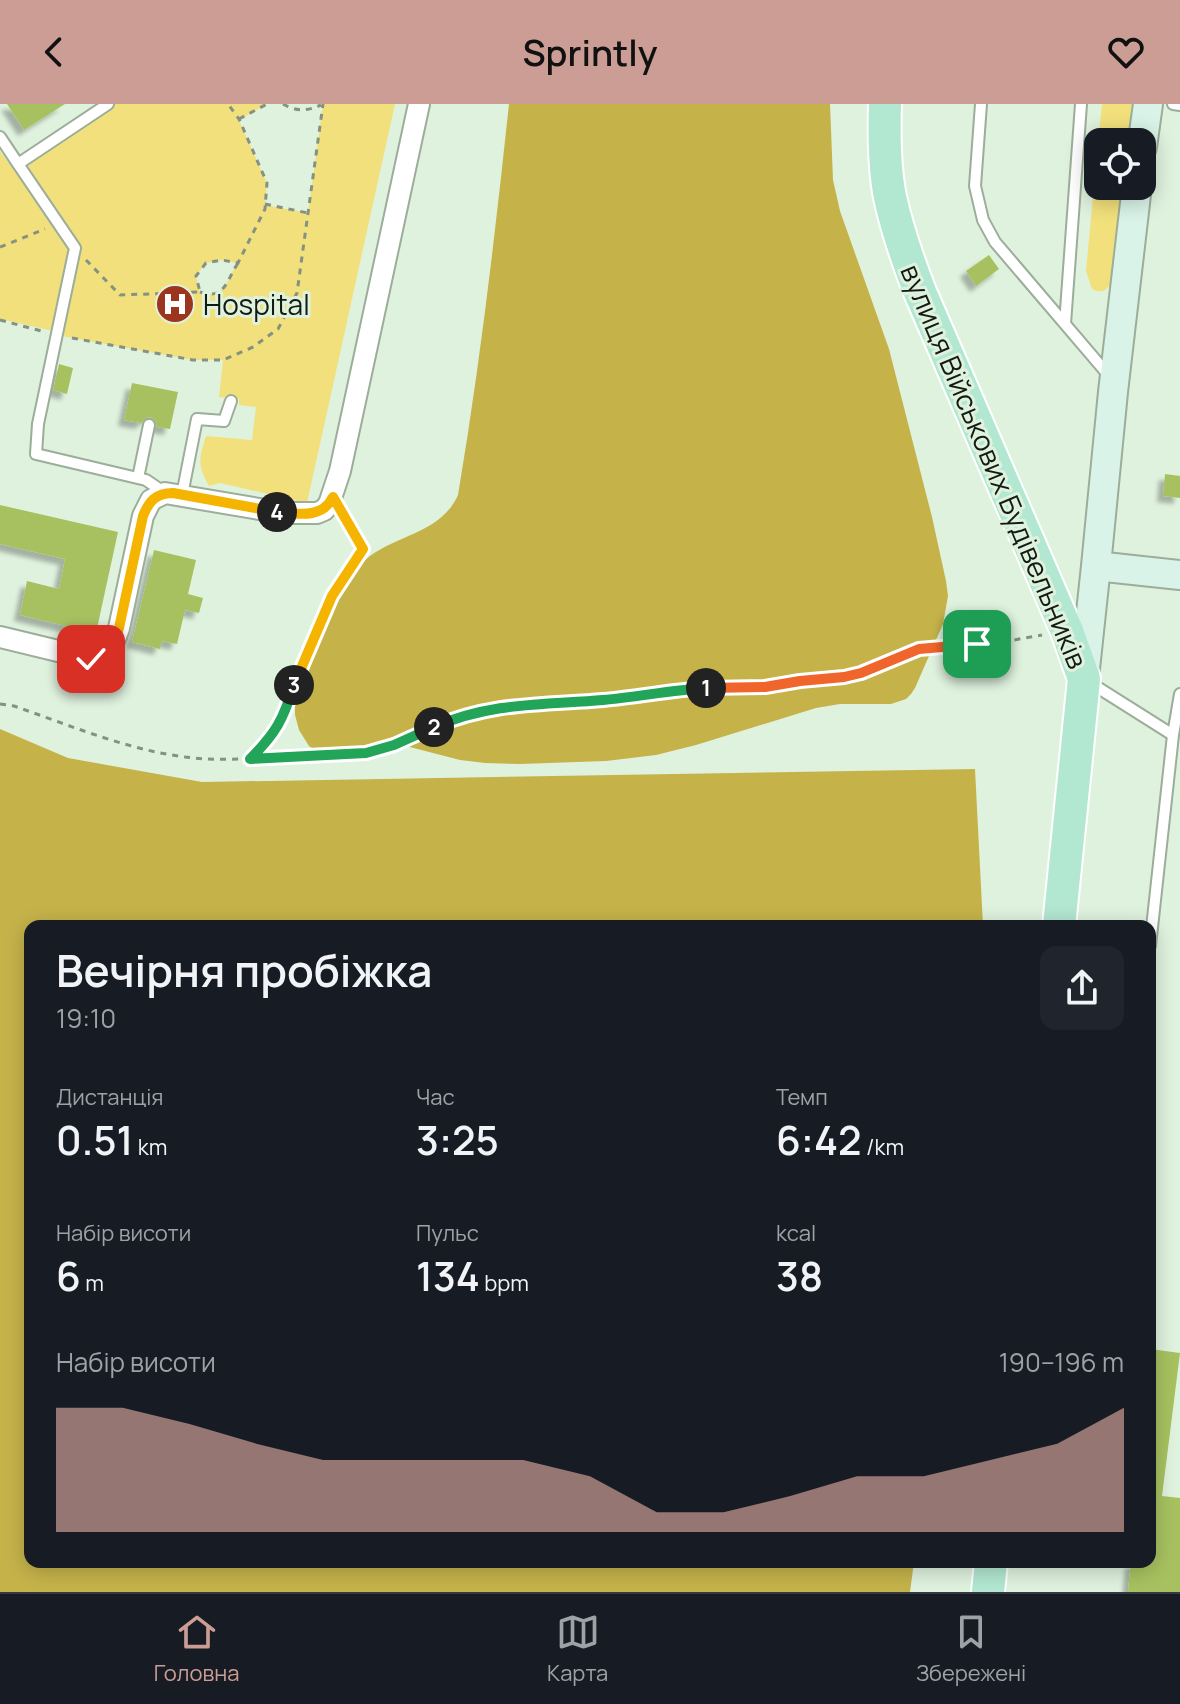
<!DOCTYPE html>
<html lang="uk">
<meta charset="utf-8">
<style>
:root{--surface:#171b24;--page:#20242c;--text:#f1f3f6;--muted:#9ea1a6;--line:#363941;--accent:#cb9d94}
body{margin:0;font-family:Manrope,sans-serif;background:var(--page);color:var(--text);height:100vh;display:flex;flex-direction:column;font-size:30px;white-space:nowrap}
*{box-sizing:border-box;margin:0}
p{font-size:26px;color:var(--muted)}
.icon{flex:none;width:44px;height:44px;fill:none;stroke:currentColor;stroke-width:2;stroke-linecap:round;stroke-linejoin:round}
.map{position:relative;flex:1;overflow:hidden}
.panel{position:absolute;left:24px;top:816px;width:1132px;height:648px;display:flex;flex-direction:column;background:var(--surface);border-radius:16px;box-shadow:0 4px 20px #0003}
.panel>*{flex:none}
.controls{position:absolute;left:1084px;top:24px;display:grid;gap:16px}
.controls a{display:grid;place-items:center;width:72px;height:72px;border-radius:16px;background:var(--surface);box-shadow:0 4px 20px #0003;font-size:40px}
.pin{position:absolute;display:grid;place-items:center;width:68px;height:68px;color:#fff;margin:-34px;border-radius:16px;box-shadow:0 4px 12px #0006}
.km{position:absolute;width:40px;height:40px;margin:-20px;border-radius:50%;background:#222;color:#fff;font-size:22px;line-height:40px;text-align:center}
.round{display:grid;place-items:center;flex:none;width:84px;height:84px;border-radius:16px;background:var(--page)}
.headline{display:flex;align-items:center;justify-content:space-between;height:136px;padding:0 32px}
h1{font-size:44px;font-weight:600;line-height:60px}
.figures{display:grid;grid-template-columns:repeat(3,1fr);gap:12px;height:136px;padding:8px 32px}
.figures div{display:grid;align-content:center}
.figures b{font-size:40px;font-weight:600}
.figures small{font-size:22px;font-weight:400}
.figures p{font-size:22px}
.chart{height:224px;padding:16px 32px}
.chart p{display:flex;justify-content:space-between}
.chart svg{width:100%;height:144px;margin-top:8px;fill:var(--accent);opacity:.7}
header{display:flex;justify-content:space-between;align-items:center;height:104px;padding:0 32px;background:var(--accent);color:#111;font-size:36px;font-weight:600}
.tab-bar{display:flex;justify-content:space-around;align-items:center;height:112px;border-top:2px solid var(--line);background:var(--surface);font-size:22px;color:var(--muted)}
.tab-bar a{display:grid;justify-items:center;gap:4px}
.tab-bar .selected{color:var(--accent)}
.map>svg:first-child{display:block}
.green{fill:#f1e07b;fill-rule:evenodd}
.forest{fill:#c5b34a}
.building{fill:#a7c160;filter:url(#shadow)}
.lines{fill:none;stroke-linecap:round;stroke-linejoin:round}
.lane-casing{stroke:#9cad9a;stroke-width:14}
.street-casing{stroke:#9cad9a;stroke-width:24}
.secondary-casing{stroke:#9cad9a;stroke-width:32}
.primary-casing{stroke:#fff;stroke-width:36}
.path{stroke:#849183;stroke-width:3;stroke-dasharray:6 6;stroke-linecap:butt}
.lane{stroke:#fff;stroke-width:10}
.street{stroke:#fff;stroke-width:20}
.secondary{stroke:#d9f3e8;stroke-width:28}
.primary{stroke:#b2e7d1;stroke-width:32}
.split-1-casing{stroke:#fff;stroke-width:16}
.split-2-casing{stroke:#fff;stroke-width:16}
.split-3-casing{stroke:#fff;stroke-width:16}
.split-4-casing{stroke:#fff;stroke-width:16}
.split-5-casing{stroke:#fff;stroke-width:16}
.split-1{stroke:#f0652b;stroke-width:10}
.split-2{stroke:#22a559;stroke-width:10}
.split-3{stroke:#22a559;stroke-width:10}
.split-4{stroke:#f5b400;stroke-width:10}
.split-5{stroke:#f5b400;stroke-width:10}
.labels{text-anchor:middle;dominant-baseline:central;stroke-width:6;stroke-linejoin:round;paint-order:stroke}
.poi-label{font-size:28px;fill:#141b14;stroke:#dff2de;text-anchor:start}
.street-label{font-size:28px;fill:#141b14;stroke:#dff2de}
</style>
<header><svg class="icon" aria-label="back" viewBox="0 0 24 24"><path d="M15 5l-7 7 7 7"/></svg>Sprintly<svg class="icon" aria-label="heart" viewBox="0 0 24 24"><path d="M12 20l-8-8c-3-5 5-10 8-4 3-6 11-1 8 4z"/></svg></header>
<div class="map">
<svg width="1180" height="1488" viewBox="0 0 1180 1488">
<defs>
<filter id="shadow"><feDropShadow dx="-6" dy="6" stdDeviation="2" flood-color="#0004"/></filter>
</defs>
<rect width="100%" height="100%" fill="#dff2de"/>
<path class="green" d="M108,0H267L239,16L267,79L265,101L308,109L323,0H395L307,399L220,379L209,382C197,361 199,354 206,332L252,336L256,303L239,301V295L219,293L223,256H193L56,231L75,144L18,60ZM222,156L237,159C227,176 225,197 200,188L196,172L206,159Z
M1102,0H1132L1128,38H1098Z
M1098,40V82H1123L1113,174C1109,185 1103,191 1092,185L1086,167Z
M0,47L71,145L53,227L0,215Z"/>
<path class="forest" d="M509,0H830L833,76L840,107L889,245L932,413L946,477L948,492L943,520L915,584L911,590L906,595L891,600H840L816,604L696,641L656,651L606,657L520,660L485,659L460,656L406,642L384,641L315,646L309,642L299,626L295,611V602C305,563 335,482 364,457C394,430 440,431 458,391C480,261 495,131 509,0Z
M0,625L68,654L202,678L975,665L983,822H30V1458H914L910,1488H0Z"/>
<path class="building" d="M7,0H65L24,26Z
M989,151L999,165L976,182L966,167Z
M59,260L73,264L67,290L53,286Z
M132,279L178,288L170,325L157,323L156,318L151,313L146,314L141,319L124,316Z
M1165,370L1180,372V394L1163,392Z
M0,401L118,428L96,529L20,511L27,477L59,485L65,455L0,440Z
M154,446L196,456L188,490L203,494L199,509L185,506L177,540L162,537L160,545L132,538Z
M1150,1245L1180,1249L1162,1392L1180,1394V1488H1128L1131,1458H1150Z"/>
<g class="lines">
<defs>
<path id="lane" d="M981,0L975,82L983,116L995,138L1111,274
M1173,0L1180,1
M0,33L18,60L108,0
M18,60L75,144L38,320L36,350L146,376L165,389
M1065,220L1081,0
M138,374L149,321
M182,391L197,315L224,317L231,297
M1089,578L1173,631L1150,842
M1173,631L1180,590"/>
<path id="street" d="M0,533L91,555C109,553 114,539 119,524L143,412L151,396L165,389L271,407L292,409H317L324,406L329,400L340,367L419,0"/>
<path id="secondary" d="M1142,43L1148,0
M1096,462L1113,288L1137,82
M1084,574L1096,462L1180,471"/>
<path id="primary" d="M885,0C884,31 884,63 890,93C897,126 908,157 920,188L1067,527L1084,575L1059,822
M988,1488L991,1458"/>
</defs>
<use href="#lane" class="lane-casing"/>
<use href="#street" class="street-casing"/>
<use href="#secondary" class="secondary-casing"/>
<use href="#primary" class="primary-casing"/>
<path class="path" d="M283,0C297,8 307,7 321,1
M239,15L267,0
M265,100L308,109
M0,143L45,125
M86,156L120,191L200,188L196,172L206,159L222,156L238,159L265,105L267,79L239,15L228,0
M200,188C225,197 227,175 238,159
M0,216L45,228
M72,234L193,256H223L253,243L278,225L297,189L323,0
M0,600L14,602C72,622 132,648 194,654C213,656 232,655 250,655L272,633L280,622L315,529L332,492L363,445L344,413
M250,655L366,649L394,641L459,613L507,602L603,596L692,585L765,583L844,573L861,569L919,545L997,539L1042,531"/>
<use href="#lane" class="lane"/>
<use href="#street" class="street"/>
<use href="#secondary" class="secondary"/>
<use href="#primary" class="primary"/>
</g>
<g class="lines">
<defs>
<path id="split-1" d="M706,584L765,583L800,577L844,573L861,569L919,545L977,540"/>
<path id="split-2" d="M434,623C492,598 542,601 603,596C638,593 671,586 706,584"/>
<path id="split-3" d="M294,581C283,616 276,629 250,655L366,649L394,641L434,623"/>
<path id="split-4" d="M277,408C299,410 322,415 333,393L363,445L332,492L294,581"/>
<path id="split-5" d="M91,555L102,552L115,537L119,524L143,412C149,397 156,389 173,389L277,408"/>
</defs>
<use href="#split-1" class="split-1-casing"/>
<use href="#split-2" class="split-2-casing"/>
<use href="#split-3" class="split-3-casing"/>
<use href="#split-4" class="split-4-casing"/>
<use href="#split-5" class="split-5-casing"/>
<use href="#split-1" class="split-1"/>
<use href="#split-2" class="split-2"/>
<use href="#split-3" class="split-3"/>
<use href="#split-4" class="split-4"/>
<use href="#split-5" class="split-5"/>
</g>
<defs>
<symbol id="hospital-disc" viewBox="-11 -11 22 22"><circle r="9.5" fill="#9d341d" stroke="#dff2de"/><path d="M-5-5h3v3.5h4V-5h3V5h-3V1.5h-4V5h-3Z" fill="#fff"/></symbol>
</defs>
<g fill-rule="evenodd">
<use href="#hospital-disc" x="153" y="178" width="44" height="44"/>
</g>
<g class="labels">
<g class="poi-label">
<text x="203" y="200">Hospital</text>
</g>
<g class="street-label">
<text transform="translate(995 362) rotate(67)">вулиця Військових Будівельників</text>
</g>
</g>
</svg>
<div class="controls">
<a><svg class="icon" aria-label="locate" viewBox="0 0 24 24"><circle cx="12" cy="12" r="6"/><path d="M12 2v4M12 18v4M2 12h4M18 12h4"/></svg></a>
</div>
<div class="pin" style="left:977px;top:540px;background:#1e9e55"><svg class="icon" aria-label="arrive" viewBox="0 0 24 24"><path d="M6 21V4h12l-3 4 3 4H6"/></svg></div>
<div class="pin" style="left:91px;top:555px;background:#d93025"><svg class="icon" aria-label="check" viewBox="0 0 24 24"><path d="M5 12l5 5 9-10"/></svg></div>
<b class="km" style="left:706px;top:584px">1</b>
<b class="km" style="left:434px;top:623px">2</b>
<b class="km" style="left:294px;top:581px">3</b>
<b class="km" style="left:277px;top:408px">4</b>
<section class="panel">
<div class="headline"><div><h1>Вечірня пробіжка</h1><p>19:10</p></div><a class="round"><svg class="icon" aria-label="share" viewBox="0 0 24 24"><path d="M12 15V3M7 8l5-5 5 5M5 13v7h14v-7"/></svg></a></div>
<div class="figures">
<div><p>Дистанція</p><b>0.51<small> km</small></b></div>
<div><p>Час</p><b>3:25</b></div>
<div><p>Темп</p><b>6:42<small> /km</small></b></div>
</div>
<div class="figures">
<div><p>Набір висоти</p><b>6<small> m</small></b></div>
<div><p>Пульс</p><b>134<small> bpm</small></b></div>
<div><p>kcal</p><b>38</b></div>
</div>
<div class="chart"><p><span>Набір висоти</span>190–196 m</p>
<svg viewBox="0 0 160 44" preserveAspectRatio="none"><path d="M0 44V6L10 6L20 11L30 17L40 22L50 22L60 22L70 22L80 27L90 38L100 38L110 33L120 27L130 27L140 22L150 17L160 6V44z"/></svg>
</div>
</section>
</div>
<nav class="tab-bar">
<a class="selected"><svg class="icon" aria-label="home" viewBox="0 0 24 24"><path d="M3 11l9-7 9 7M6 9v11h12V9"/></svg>Головна</a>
<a><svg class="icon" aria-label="map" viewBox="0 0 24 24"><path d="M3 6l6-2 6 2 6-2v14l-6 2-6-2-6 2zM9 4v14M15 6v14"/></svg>Карта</a>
<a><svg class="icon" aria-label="saved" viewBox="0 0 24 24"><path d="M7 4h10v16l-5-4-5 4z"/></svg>Збережені</a>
</nav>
